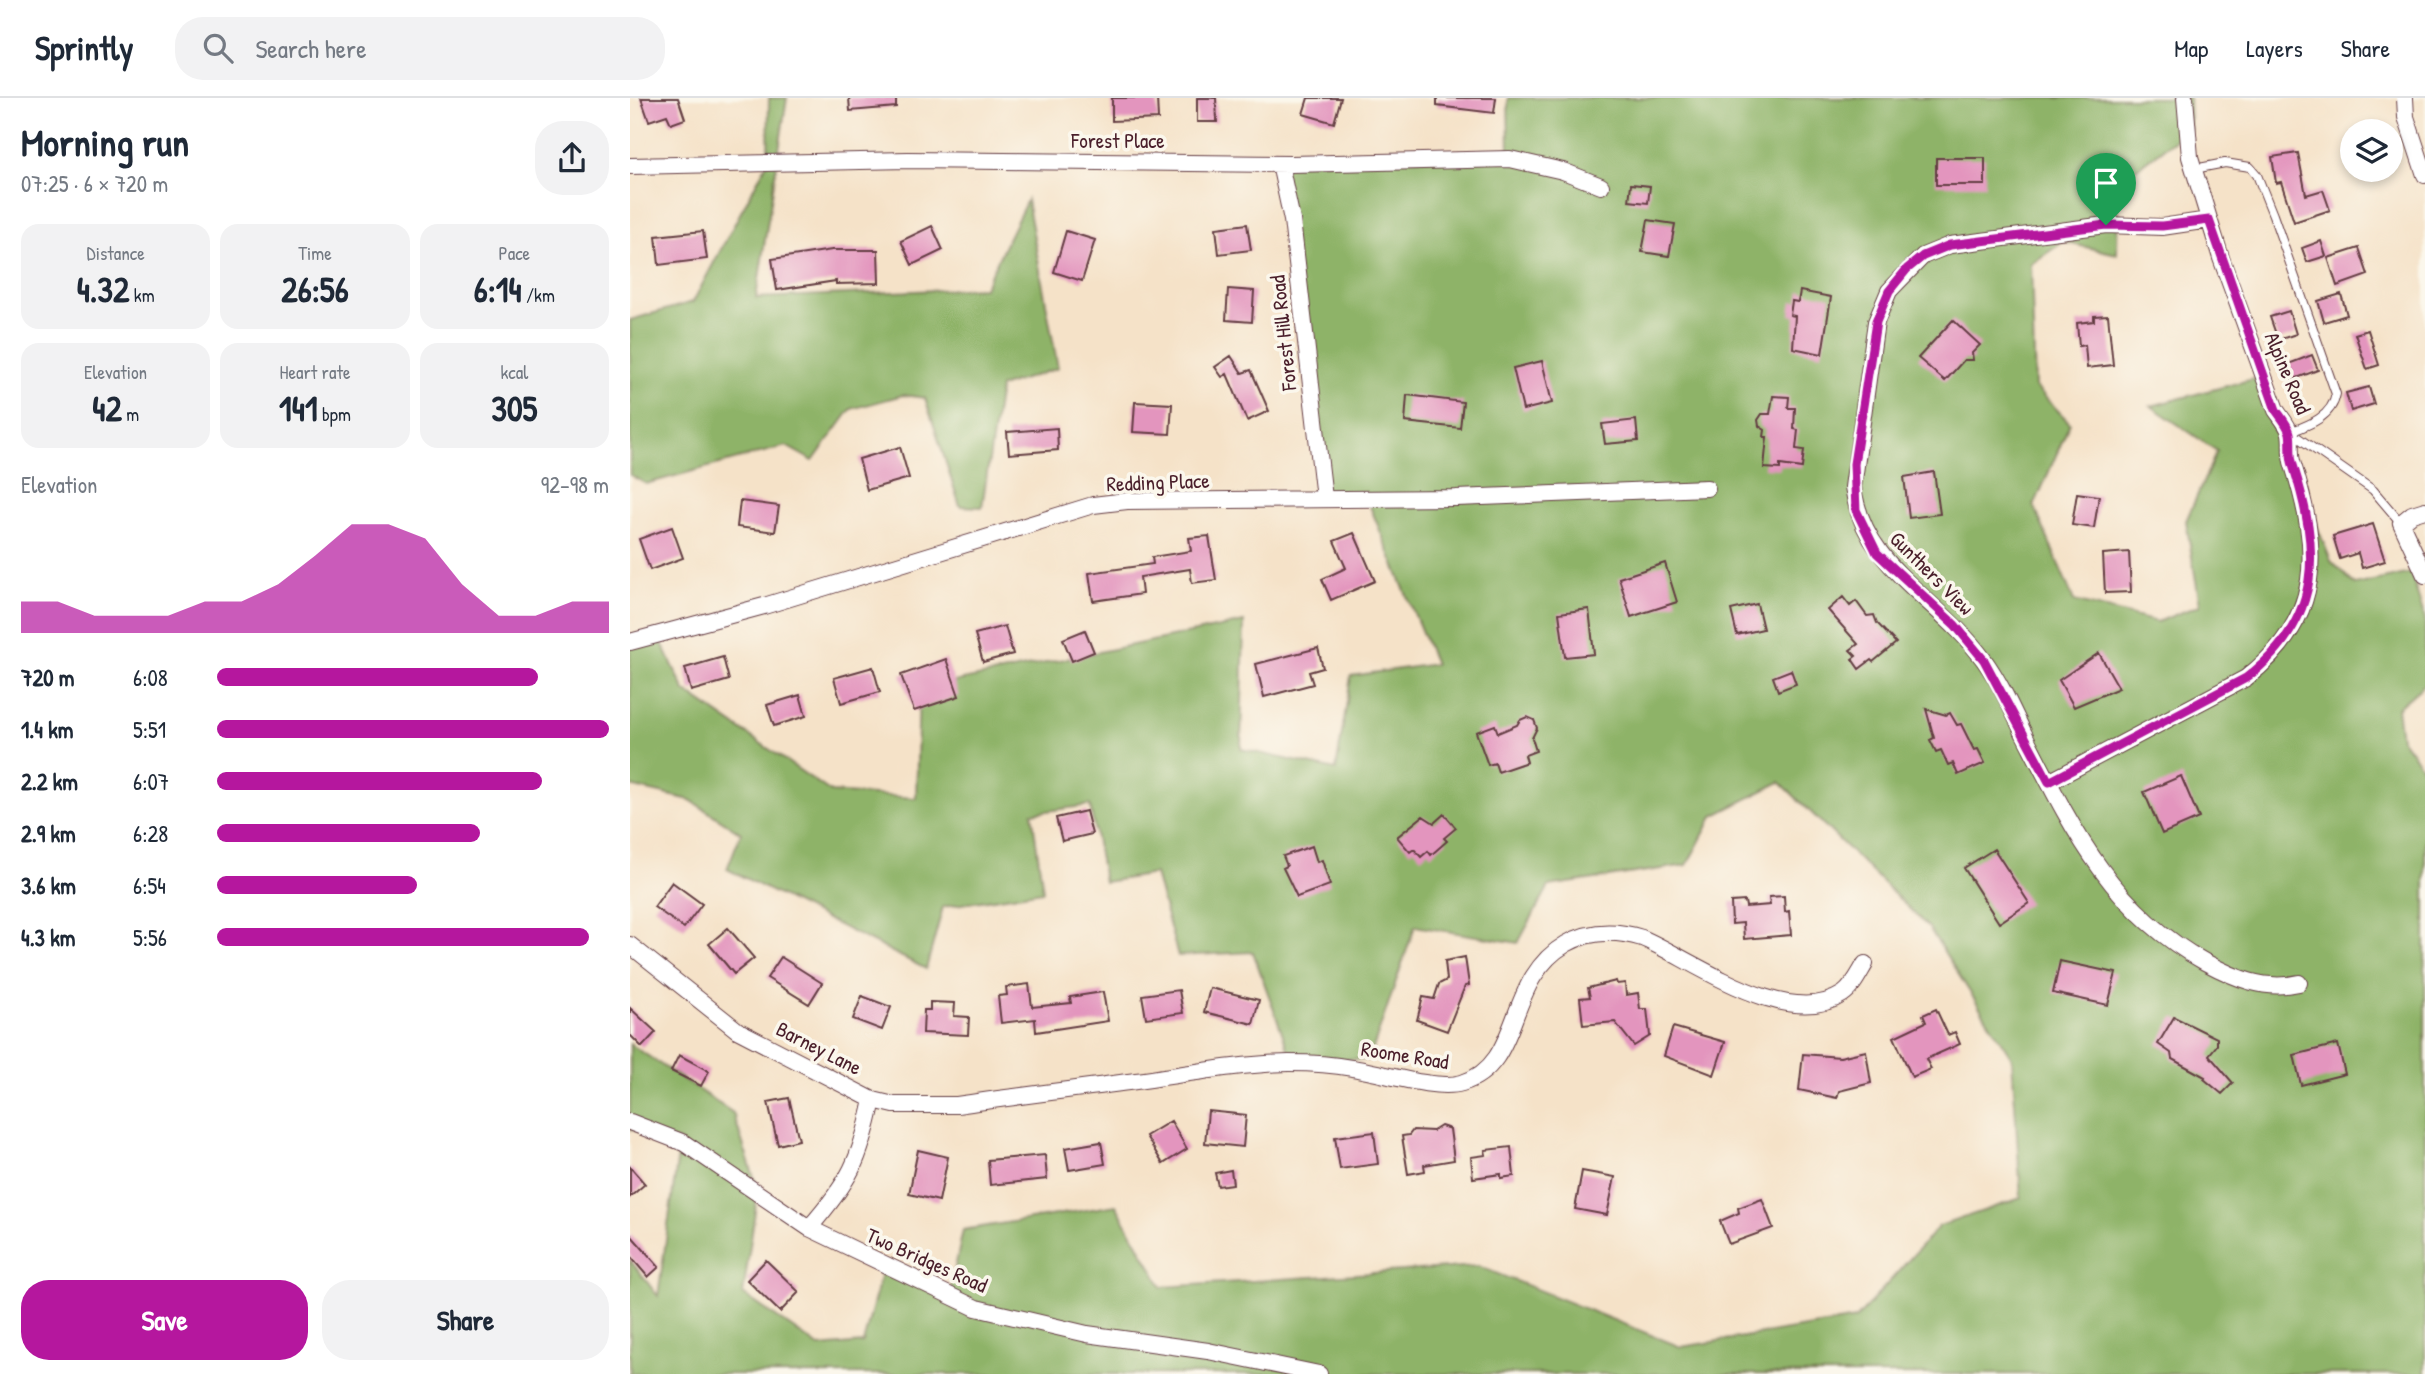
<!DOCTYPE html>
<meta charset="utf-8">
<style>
:root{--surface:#fff;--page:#f2f2f3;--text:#1f2937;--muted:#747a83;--line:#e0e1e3;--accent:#b5179e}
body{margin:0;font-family:"Patrick Hand",sans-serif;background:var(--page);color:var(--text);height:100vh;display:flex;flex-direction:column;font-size:26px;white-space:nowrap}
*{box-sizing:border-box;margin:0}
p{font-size:23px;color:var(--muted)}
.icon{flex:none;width:38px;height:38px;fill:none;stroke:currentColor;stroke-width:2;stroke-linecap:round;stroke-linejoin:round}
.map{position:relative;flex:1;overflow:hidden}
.side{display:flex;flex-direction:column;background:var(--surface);width:630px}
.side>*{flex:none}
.fabs{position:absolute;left:1710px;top:21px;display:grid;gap:14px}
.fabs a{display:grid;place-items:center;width:63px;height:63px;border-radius:50%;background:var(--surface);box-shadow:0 4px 10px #0003;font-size:35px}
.pin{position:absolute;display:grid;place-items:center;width:60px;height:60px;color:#fff;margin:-72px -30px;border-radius:50% 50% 50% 0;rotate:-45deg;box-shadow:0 0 7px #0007}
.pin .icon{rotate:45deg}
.round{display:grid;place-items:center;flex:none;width:74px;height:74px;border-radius:28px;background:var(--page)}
.overview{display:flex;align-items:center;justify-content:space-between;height:119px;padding:0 21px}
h1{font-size:38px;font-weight:700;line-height:52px}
.metrics{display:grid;grid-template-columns:repeat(3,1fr);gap:10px;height:119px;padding:7px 21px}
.metrics div{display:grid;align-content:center;border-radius:18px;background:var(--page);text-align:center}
.metrics b{font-size:35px;font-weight:700}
.metrics small{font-size:19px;font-weight:400}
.metrics p{font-size:19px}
.chart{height:196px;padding:14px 21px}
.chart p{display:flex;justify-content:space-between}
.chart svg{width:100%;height:126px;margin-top:7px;fill:var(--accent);opacity:.7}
.button{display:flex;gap:14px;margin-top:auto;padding:14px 21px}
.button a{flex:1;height:80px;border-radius:28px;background:var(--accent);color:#fff;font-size:28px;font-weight:700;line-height:80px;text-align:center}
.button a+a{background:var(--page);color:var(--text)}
ul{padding:0 21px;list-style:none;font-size:23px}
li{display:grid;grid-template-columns:112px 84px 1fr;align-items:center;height:52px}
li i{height:18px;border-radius:9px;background:var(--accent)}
header{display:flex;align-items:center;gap:42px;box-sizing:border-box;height:98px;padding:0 35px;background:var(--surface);border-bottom:2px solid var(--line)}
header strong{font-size:33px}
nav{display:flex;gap:38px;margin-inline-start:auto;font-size:24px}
.search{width:490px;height:63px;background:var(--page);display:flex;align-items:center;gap:18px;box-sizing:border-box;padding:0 24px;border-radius:28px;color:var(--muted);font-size:26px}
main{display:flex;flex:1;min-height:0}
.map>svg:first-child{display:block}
.forest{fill:#8eb368;stroke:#6c694a;stroke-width:2}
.building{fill:#e395be}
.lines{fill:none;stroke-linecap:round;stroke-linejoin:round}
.lane-casing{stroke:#643c43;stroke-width:10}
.street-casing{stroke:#643c43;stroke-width:18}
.lane{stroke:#fff;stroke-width:8}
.street{stroke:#fff;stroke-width:16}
.route-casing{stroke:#fff;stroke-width:14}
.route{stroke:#b5179e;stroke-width:9}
.labels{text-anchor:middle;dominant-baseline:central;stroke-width:7;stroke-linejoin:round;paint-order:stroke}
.street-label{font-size:21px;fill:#4a1f2b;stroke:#fbf7ec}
</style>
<header>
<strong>Sprintly</strong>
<div class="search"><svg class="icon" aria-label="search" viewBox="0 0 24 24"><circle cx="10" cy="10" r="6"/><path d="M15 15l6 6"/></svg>Search here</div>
<nav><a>Map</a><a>Layers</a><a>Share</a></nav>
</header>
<main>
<section class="side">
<div class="overview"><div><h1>Morning run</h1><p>07:25 · 6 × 720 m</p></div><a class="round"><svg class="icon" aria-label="share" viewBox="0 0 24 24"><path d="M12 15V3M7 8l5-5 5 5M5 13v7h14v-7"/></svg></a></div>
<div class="metrics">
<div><p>Distance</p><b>4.32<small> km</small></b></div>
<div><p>Time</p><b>26:56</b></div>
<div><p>Pace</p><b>6:14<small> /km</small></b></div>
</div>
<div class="metrics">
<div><p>Elevation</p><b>42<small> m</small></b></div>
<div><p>Heart rate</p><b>141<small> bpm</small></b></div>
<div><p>kcal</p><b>305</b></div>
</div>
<div class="chart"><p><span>Elevation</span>92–98 m</p>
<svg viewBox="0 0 160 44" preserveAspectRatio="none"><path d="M0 44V33L10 33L20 38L30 38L40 38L50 33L60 33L70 27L80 17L90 6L100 6L110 11L120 27L130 38L140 38L150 33L160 33V44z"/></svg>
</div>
<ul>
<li><b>720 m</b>6:08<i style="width:82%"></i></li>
<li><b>1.4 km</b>5:51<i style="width:100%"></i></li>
<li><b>2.2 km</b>6:07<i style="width:83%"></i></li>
<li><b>2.9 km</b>6:28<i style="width:67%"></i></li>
<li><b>3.6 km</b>6:54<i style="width:51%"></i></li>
<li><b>4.3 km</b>5:56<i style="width:95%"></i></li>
</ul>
<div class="button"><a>Save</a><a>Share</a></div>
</section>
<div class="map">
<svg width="1795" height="1276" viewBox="0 0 1795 1276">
<rect width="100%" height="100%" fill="#fbf7ec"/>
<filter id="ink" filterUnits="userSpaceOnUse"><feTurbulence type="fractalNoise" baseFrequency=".0143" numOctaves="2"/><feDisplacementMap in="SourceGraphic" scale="14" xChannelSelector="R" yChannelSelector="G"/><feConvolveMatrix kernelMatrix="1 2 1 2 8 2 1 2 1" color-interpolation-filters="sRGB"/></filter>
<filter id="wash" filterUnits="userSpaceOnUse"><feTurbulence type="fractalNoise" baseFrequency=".00686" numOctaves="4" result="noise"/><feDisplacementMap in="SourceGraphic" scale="28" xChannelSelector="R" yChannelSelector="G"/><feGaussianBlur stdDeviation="1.57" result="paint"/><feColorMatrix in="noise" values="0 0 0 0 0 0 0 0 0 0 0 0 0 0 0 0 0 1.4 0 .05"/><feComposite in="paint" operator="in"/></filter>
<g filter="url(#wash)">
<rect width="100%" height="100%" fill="#f5e2c8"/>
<path class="forest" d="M139,0H157L126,200L354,190L397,102L428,270L370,289L352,409L330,408L295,300L273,297L221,311L183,363L156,348L16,386L0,377V222L63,204L138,63Z
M878,0H1559L1560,31L1488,84L1487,156L1433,144L1401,166L1405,289L1440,325L1404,408L1444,503L1527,524L1570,507L1556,423L1587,353L1521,308L1627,280L1701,463L1725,487L1781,475L1795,521V586L1767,610L1771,640L1795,673V1276H0V1162L28,1198L50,1043L0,1031V946L103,1015L128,1092L113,1196L189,1249L233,1245L254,1165L320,1194L333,1132L486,1107L532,1189L848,1168L1051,1249L1226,1221L1309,1128L1391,1100L1382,960L1299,830L1150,684L1083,718L1057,767L919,788L888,845L785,828L739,962L661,959L623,854L548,858L525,776L474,784L460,707L402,715L413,793L313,809L296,871L97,771L111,735L60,702L0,688V547L28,537L55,593L201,694L286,700L289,591L614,524L611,651L706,672L721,578L805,566L735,396L692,395L653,64L879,58Z"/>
<g id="blocks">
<path class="building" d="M11,0H48L55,21L41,26L37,17L19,23Z
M219,0H266V9L220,13Z
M482,0H527L528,21L482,23Z
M567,0H586L587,24H567Z
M678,0H711L704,25L673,16Z
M807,0H866L864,15L807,8Z
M1668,55L1676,97L1693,92L1700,112L1664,124L1651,84L1646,85L1642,59Z
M1306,60H1355V87H1306Z
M1001,86L1020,88L1018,105L999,103Z
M1018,122L1045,126L1039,158L1012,154Z
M617,126L621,152L589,156L586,130Z
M302,128L313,152L282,167L271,143Z
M73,133L77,161L29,167L26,138Z
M436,133L465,142L452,183L424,174Z
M1691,143L1696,158L1677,164L1672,150Z
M1729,150L1738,177L1707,188L1698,160Z
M202,152H248L249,185L206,186V183L147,192L142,161Z
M598,191L624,193L622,224L596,222Z
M1170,193L1201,199L1192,256L1163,250L1165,218L1160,217L1162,203L1168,204Z
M1711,196L1717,217L1694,224L1688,203Z
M1659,213L1666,236L1648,242L1640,219Z
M1478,217L1483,267L1457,270L1455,247L1449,248L1447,225L1464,223V218Z
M1323,222L1350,247L1342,255L1343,262H1334L1315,283L1288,260Z
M1738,232L1749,267L1737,271L1725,236Z
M1682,257L1688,272L1659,283L1653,268Z
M601,258L612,275L621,272L639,313L617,323L597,276L592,279L585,269Z
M912,263L922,305L893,312L883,270Z
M1739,289L1744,306L1721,313L1716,295Z
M777,297L833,304L830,330L775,324Z
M1143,298L1159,299L1158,310H1165L1164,331L1168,332L1166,351L1174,352L1172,370L1150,367V371L1134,370L1137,339H1134L1135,332L1129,328L1128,322L1132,316H1140Z
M505,304L542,306L540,336L503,334Z
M1006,322L1008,343L975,346L972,326Z
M427,330L428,352L379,356L377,334Z
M270,349L279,380L237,392L229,361Z
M1304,374L1310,416L1279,420L1274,379Z
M1447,395L1469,398L1464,430L1442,427Z
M110,403L149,408L145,434L107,429Z
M1743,426L1755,463L1732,470L1728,455L1710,461L1703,438Z
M42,429L53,460L20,472L9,441Z
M724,435L745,483L701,502L692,481L716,470L704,443Z
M579,438L586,482L562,485L560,471L510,479L512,496L463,503L459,475L523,466L522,459L561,453L559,440Z
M1499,454L1501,494L1475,495L1473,456Z
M1035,465L1047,504L1001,519L989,480Z
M1213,499L1220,508L1226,503L1237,518L1244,517L1247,525L1266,545L1243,564L1241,562L1229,571L1222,561L1226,558L1220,552L1228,546L1198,512Z
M1127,506L1133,531L1107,537L1101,512Z
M959,511L964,556L935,559L929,515Z
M375,528L383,556L353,564L345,536Z
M455,532L464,554L442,563L433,541Z
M688,550L693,570L679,574L683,586L634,599L626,566Z
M1469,555L1489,590L1444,609L1429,582Z
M93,559L99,582L61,593L55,570Z
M316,561L329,598L284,613L271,577Z
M243,569L250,594L211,605L204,580Z
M1161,572L1166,586L1148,593L1143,579Z
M170,597L176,618L144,628L137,607Z
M1296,611L1316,617L1320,615L1327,627L1331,626L1344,652L1348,651L1355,665L1328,677L1323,665L1318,667L1311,652L1306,654L1300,642L1304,640Z
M897,619L904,622L907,630L902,640L906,653L895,657L897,664L868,674L865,665L858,667L846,634L865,627L868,635L887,627L890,622Z
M1551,678L1569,720L1532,736L1514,694Z
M456,713L462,736L432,743L426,720Z
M814,716L826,730L814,740L817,743L801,757L798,753L791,759L784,751L780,754L767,739L793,718L804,725Z
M682,748L687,764L692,762L700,787L667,799L653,770L657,768L653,758Z
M1364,751L1399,805L1369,825L1334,770Z
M42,784L72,806L54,830L24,809Z
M1154,798L1155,814L1159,813L1161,837L1114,841L1113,825L1102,826L1101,804L1115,803L1116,809L1140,807L1139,799Z
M98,830L124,860L104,876L79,846Z
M151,859L192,885L179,906L137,880Z
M835,859L839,887L835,888L817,933L787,922L793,899L804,901L809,886L817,882L815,863Z
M1430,863L1486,875L1478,907L1423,895Z
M986,883L987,886L995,885L996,897L1008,895L1010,911H1017L1020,938L1004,948L985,924L953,927L950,900L960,899L958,890Z
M399,886L402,909L441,905L440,899L473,894L478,923L406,934L405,921L371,925L368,898L377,897L376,889Z
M580,890L629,902L623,926L574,914Z
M549,892L553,915L516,920L512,897Z
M232,898L261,909L252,932L223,921Z
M300,904L325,905L324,918L339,919L338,937L293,935L294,912H300Z
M0,910L26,934L12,949L0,937Z
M1306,911L1318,937L1325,934L1330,946L1296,961L1301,971L1282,979L1264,939L1296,924L1293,917Z
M1544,919L1587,940V947L1579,957L1603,985L1592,996L1574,981L1575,979L1542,961L1541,955L1528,946Z
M1043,929L1095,944L1084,977L1034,958Z
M1708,946L1715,976L1671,987L1664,957Z
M1236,953L1241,985L1209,993L1207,1000L1169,992L1173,956L1210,959Z
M49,957L79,973L71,988L41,973Z
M159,1000L169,1042L148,1047L138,1004Z
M578,1013L616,1017L613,1049L575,1045Z
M541,1023L557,1051L533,1066L516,1038Z
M811,1028L820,1031L824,1062L794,1067L795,1073L778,1076L772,1038L779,1037L783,1032L803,1033Z
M744,1034L748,1066L710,1071L705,1039Z
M471,1044L475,1066L439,1072L435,1050Z
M881,1049L884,1078L871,1080V1076L843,1080L841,1059L856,1057L855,1052Z
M288,1052L318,1059L309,1103L279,1096Z
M415,1057L417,1081L360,1087L358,1062Z
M0,1069L15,1086L0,1099Z
M601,1072L603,1086L588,1088L585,1075Z
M952,1073L985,1079L977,1117L945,1111Z
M1132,1101L1143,1130L1099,1146L1090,1123L1109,1115L1108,1110Z
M0,1136L29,1169L18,1179L0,1158Z
M136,1162L169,1194L150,1214L117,1182Z"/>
</g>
</g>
<g filter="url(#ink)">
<use href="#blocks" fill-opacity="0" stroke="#643c43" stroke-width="2"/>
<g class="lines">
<defs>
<path id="lane" d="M1564,71L1595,65L1620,69L1627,77L1643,117L1706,296C1702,319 1679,327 1660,334
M1660,334L1743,392L1771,425"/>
<path id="street" d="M1775,0L1776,19L1795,77
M650,66L662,122L694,400
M0,68L278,62L661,66L880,61L933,73L971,88
M1579,122L1532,129L1476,127L1320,147L1293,158L1259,193L1246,224L1223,389C1234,471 1308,499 1354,562C1370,584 1382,611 1394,636C1441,728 1480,812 1575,864C1605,880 1634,893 1669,885
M1795,412L1782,416L1771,425L1795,477
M0,544L134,508L463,407L497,403L826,400L1077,390
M1419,684L1616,580C1694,520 1690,452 1663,367C1659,356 1662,346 1660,335C1658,327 1650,318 1646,312L1591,160L1560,59L1555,0
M0,847L107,932L243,1002L264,1007H327C387,998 447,991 506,983C557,976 607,966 659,965C680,965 701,966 722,970C750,974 806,993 832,985C894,966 874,882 936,846C960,832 986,832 1012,840C1063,862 1157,933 1213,896C1223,889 1229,876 1235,866
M0,1024L54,1045L179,1130L346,1210L457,1236L578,1253L689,1276
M179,1130C220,1083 230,1063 243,1002"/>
</defs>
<use href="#lane" class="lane-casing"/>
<use href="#street" class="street-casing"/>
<use href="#lane" class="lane"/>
<use href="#street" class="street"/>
</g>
</g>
<g class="lines" filter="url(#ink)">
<defs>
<path id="route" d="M1579,122L1646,312C1650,318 1658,327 1660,335C1662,346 1659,356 1663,367C1690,452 1694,520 1616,580L1419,684L1354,562L1325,527L1247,455L1226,412L1224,366L1246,224L1259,193L1277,171L1293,158L1320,147L1476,127L1532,128Z"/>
</defs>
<use href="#route" class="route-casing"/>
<use href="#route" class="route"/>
</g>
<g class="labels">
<g class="street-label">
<text x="488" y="42">Forest Place</text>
<text transform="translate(653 235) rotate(-96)">Forest Hill Road</text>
<text transform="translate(1658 275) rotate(67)">Alpine Road</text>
<text transform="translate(528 384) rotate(-2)">Redding Place</text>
<text transform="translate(1302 475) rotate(45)">Gunthers View</text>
<text transform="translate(189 950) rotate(27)">Barney Lane</text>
<text transform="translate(775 957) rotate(9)">Roome Road</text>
<text transform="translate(297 1162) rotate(24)">Two Bridges Road</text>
</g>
</g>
</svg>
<div class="fabs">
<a><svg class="icon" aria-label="layers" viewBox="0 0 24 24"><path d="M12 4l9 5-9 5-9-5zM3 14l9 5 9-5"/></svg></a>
</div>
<div class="pin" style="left:1476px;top:127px;background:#1e9e55"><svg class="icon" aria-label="arrive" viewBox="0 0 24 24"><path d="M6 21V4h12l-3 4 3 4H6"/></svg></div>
</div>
</main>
